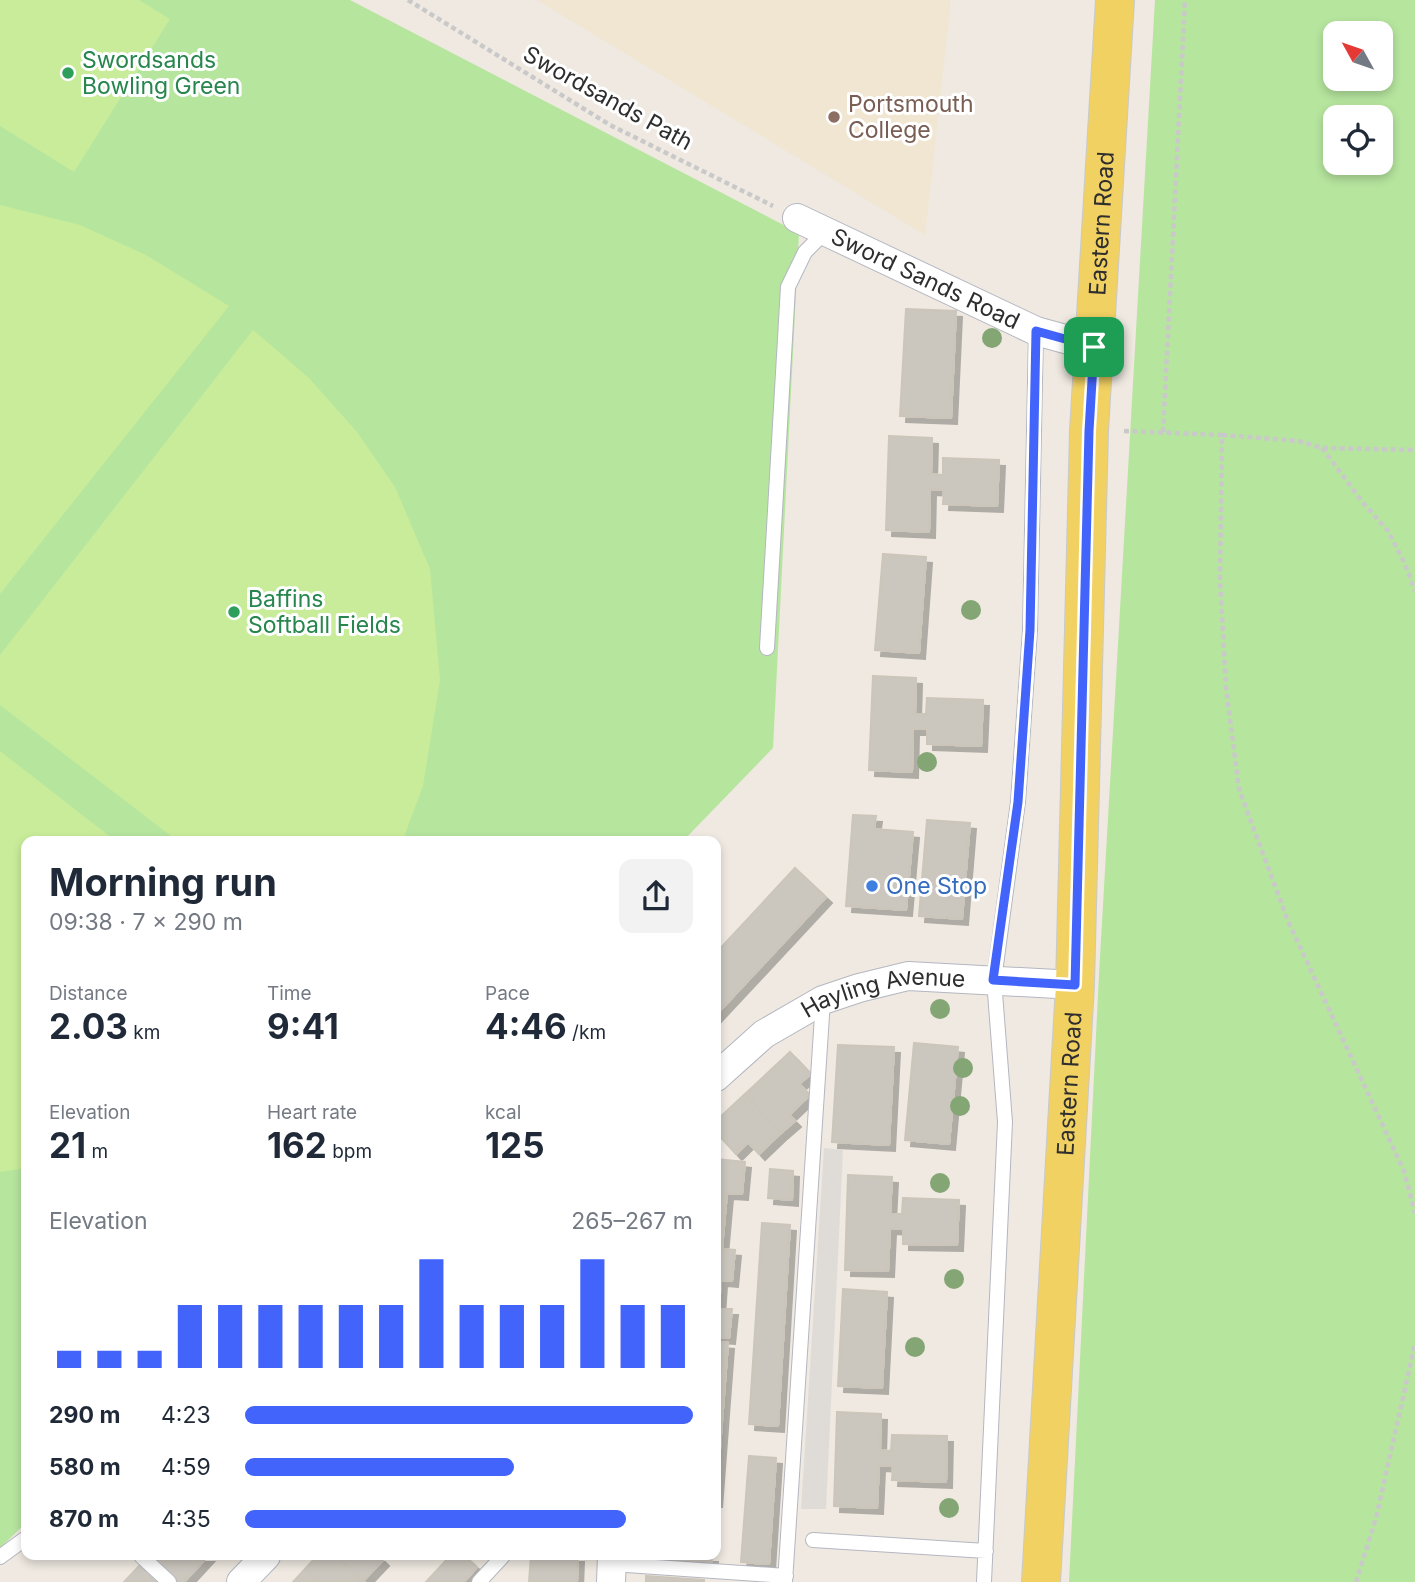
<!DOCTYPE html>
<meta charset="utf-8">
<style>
:root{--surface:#fff;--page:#f2f2f3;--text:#1f2937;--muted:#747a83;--accent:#4264fb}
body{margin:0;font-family:Inter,sans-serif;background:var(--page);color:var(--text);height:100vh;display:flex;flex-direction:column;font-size:26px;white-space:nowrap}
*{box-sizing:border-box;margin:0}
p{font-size:23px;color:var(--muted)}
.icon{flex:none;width:38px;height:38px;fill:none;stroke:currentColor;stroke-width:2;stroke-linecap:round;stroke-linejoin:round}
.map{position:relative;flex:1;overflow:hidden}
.drawer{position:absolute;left:21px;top:836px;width:700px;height:724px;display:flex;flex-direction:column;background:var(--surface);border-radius:14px;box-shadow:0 4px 10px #0003}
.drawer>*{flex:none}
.needle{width:46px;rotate:310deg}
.fabs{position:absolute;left:1323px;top:21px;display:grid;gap:14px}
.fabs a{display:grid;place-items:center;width:70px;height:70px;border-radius:14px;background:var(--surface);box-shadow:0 4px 10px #0003;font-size:35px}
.pin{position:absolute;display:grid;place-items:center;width:60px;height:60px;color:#fff;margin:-30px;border-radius:14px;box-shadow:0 4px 10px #0006}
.round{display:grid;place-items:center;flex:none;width:74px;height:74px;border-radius:14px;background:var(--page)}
.overview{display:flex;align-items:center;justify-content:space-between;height:119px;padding:0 28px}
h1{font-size:38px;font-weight:700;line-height:52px}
.figures{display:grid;grid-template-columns:repeat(3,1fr);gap:10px;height:119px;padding:7px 28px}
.figures div{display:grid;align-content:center}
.figures b{font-size:35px;font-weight:700}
.figures small{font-size:19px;font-weight:400}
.figures p{font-size:19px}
.chart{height:196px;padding:14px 28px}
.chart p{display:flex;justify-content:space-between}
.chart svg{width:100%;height:126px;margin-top:7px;stroke:var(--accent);stroke-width:6}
ul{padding:0 28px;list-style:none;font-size:23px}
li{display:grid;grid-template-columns:112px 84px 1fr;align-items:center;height:52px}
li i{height:18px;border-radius:9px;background:var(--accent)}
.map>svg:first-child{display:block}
.education{fill:#f0e6d1}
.grass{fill:#b6e59e;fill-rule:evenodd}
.pitch{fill:#c9ec9a}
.plaza{fill:#dfdcd8}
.building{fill:#cbc7bf;stroke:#cbc5ba;stroke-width:2;filter:url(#shadow)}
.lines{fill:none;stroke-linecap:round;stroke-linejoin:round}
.lane-casing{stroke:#b4b7c1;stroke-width:16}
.street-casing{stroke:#b4b7c1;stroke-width:30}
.primary-casing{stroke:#c9c9c9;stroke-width:40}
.path{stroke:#c9c9c9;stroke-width:4.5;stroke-dasharray:5 3.5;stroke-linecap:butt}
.lane{stroke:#fff;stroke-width:14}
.street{stroke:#fff;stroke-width:28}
.primary{stroke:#f2d163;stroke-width:38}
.tree{fill:#84a574}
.route-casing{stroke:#fff;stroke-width:14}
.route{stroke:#4264fb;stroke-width:9}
.leisure-dot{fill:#2e9e5b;stroke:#fff;stroke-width:2.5}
.education-dot{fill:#8d6e63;stroke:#fff;stroke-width:2.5}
.shop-dot{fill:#3f7fe0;stroke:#fff;stroke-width:2.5}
.labels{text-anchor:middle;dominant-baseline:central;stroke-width:6;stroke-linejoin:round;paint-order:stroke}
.leisure-label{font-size:23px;fill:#27864d;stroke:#fff;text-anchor:start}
.street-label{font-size:23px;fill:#2e2e2e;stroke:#fff}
.education-label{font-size:23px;fill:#785e54;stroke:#fff;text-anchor:start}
.shop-label{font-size:23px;fill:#366cbe;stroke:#fff;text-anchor:start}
</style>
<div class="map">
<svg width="1415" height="1582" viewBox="0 0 1415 1582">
<defs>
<filter id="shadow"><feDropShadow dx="6" dy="6" stdDeviation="0" flood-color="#0004"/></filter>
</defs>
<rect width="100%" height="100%" fill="#efe9e1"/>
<path class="education" d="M537,0H951L925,235Z"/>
<path class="grass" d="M0,0H350L799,233L773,748L682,842H26V1523L0,1548Z
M1155,0H1415V1582H1069L1099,975ZM1381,33V79H1335V33ZM1381,117V163H1335V117Z"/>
<path class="pitch" d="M0,0H139L170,19L74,172L0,126Z
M0,205L80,225L146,255L229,306L0,594Z
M253,330L309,378L357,432L395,487L430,569L440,680L423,786L402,842H179L0,705V655Z
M0,751L117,842H26V1168L0,1172Z"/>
<path class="plaza" d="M824,1148L843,1150L826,1509H801Z"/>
<path class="building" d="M906,309L956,311L951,418L900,416Z
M889,436L932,438L931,474L943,475V458L999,460L997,506L943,504L944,490L930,489L929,532L886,530Z
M883,554L926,557L919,653L875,650Z
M873,676L916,678L915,714H926L927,698L983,700L981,746L927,744V729H913L912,772L869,770Z
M853,815L876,816L874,829L913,832L906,910L846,906Z
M927,820L970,823L962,919L919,916Z
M795,868L826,897L716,1015V953Z
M914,1043L958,1047L949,1144L905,1140Z
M838,1045L894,1047L889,1145L832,1142Z
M790,1052L811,1074L799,1084L810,1095L789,1115L795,1121L781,1133L745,1094Z
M745,1094L781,1133L759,1154L748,1142L736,1154L716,1132V1121Z
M716,1159L745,1162L742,1194L727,1193L722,1249L735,1250L732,1281L721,1280L719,1309H732L729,1338L716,1337Z
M770,1169L793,1171L792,1200L768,1198Z
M848,1175L892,1177L890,1214H902L903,1198L959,1200L957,1245L903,1244V1229L890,1228L888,1271L845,1270Z
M762,1223L790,1225L778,1426L749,1424Z
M843,1289L887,1292L882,1388L838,1386Z
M716,1342L728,1343L716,1502Z
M837,1412L881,1414L880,1450L891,1451L892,1435L947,1436L946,1482L892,1480L893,1466L879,1465L877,1508L834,1506Z
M749,1456L776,1458L769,1564L741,1562Z
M151,1556H208L184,1582H179Z
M317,1556H336L363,1581L320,1582L305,1569Z
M336,1556H379L383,1560L363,1581Z
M450,1556H465L477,1567L464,1582H426Z
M531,1556H578L577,1582H529Z
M644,1556H712L711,1565L644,1560Z
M141,1564L160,1582H124Z
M305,1569L320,1582H293Z
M646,1576L704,1580V1582H646Z"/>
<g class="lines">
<defs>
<path id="lane" d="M767,648L788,287L805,252L826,231
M813,1540L986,1551
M141,1556L169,1582
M0,1557L26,1538
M612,1564L786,1576
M479,1582L503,1556
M785,1582L823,1000
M984,1582L1005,1122L994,980L1018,802L1030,630L1036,331"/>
<g id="street">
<path id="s1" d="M797,218L1036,331L1094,347"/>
<path id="s2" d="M716,1077L764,1034L823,1000L859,988L908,976L1075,985"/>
<path d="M241,1582L266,1556"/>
<path d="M611,1582L612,1556"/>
</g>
<g id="primary">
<path id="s3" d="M1041,1582L1075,985L1089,431L1115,0"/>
</g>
</defs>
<use href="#lane" class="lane-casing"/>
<use href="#street" class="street-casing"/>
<use href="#primary" class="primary-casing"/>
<path class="path" d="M408,0L610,125L773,206
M1124,431L1222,435L1220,580L1226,688L1239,789L1288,921L1404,1171L1415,1213
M1163,432L1185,0
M1222,435L1299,441L1322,448L1415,450
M1322,448L1364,504L1388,531L1405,564L1415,591
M1356,1582L1376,1518L1415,1344"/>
<use href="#lane" class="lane"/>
<use href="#street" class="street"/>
<use href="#primary" class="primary"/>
</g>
<g class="tree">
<circle cx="992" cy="338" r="10"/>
<circle cx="971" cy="610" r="10"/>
<circle cx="927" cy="762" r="10"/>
<circle cx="940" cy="1009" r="10"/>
<circle cx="963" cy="1068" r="10"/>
<circle cx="960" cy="1106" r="10"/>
<circle cx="940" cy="1183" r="10"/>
<circle cx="954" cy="1279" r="10"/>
<circle cx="915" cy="1347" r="10"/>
<circle cx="949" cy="1508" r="10"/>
</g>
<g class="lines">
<defs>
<path id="route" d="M1036,331L1094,347L1089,431L1075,985L993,980L1018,802L1030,630Z"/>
</defs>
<use href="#route" class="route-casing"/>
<use href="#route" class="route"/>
</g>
<g class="leisure-dot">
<circle cx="68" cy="73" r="7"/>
<circle cx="234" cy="612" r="7"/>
</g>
<circle class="education-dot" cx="834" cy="117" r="7"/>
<circle class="shop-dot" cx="872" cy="886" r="7"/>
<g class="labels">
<g class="leisure-label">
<text x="82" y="60">Swordsands<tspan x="82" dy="26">Bowling Green</tspan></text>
<text x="248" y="599">Baffins<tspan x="248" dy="26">Softball Fields</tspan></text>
</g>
<g class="street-label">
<text transform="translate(608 98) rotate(29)">Swordsands Path</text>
<text stroke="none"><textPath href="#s3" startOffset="1360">Eastern Road</textPath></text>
<text stroke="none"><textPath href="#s1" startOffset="142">Sword Sands Road</textPath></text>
<text stroke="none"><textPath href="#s2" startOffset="194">Hayling Avenue</textPath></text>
<text stroke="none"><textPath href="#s3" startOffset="499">Eastern Road</textPath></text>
</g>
<g class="education-label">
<text x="848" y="104">Portsmouth<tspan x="848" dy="26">College</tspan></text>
</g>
<g class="shop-label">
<text x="886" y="886">One Stop</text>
</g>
</g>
</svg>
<div class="fabs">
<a><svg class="needle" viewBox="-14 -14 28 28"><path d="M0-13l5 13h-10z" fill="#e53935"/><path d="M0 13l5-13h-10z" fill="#747a83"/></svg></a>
<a><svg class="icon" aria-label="locate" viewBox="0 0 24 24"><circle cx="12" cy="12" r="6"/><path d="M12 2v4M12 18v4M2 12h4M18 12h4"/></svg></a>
</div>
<div class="pin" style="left:1094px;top:347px;background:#1e9e55"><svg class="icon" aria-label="arrive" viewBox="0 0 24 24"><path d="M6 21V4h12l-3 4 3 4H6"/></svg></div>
<section class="drawer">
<div class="overview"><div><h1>Morning run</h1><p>09:38 · 7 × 290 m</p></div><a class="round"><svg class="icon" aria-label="share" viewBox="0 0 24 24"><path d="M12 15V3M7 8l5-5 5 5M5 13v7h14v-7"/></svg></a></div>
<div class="figures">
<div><p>Distance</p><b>2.03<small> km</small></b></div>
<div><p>Time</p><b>9:41</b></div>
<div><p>Pace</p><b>4:46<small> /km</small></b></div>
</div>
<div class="figures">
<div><p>Elevation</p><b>21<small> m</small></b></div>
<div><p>Heart rate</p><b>162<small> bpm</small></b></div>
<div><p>kcal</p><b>125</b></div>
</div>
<div class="chart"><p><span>Elevation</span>265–267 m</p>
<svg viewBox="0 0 160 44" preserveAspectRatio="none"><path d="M5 44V38M15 44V38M25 44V38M35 44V22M45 44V22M55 44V22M65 44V22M75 44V22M85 44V22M95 44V6M105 44V22M115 44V22M125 44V22M135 44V6M145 44V22M155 44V22"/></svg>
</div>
<ul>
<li><b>290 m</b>4:23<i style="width:100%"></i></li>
<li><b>580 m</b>4:59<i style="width:60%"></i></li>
<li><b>870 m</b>4:35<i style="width:85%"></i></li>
</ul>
</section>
</div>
